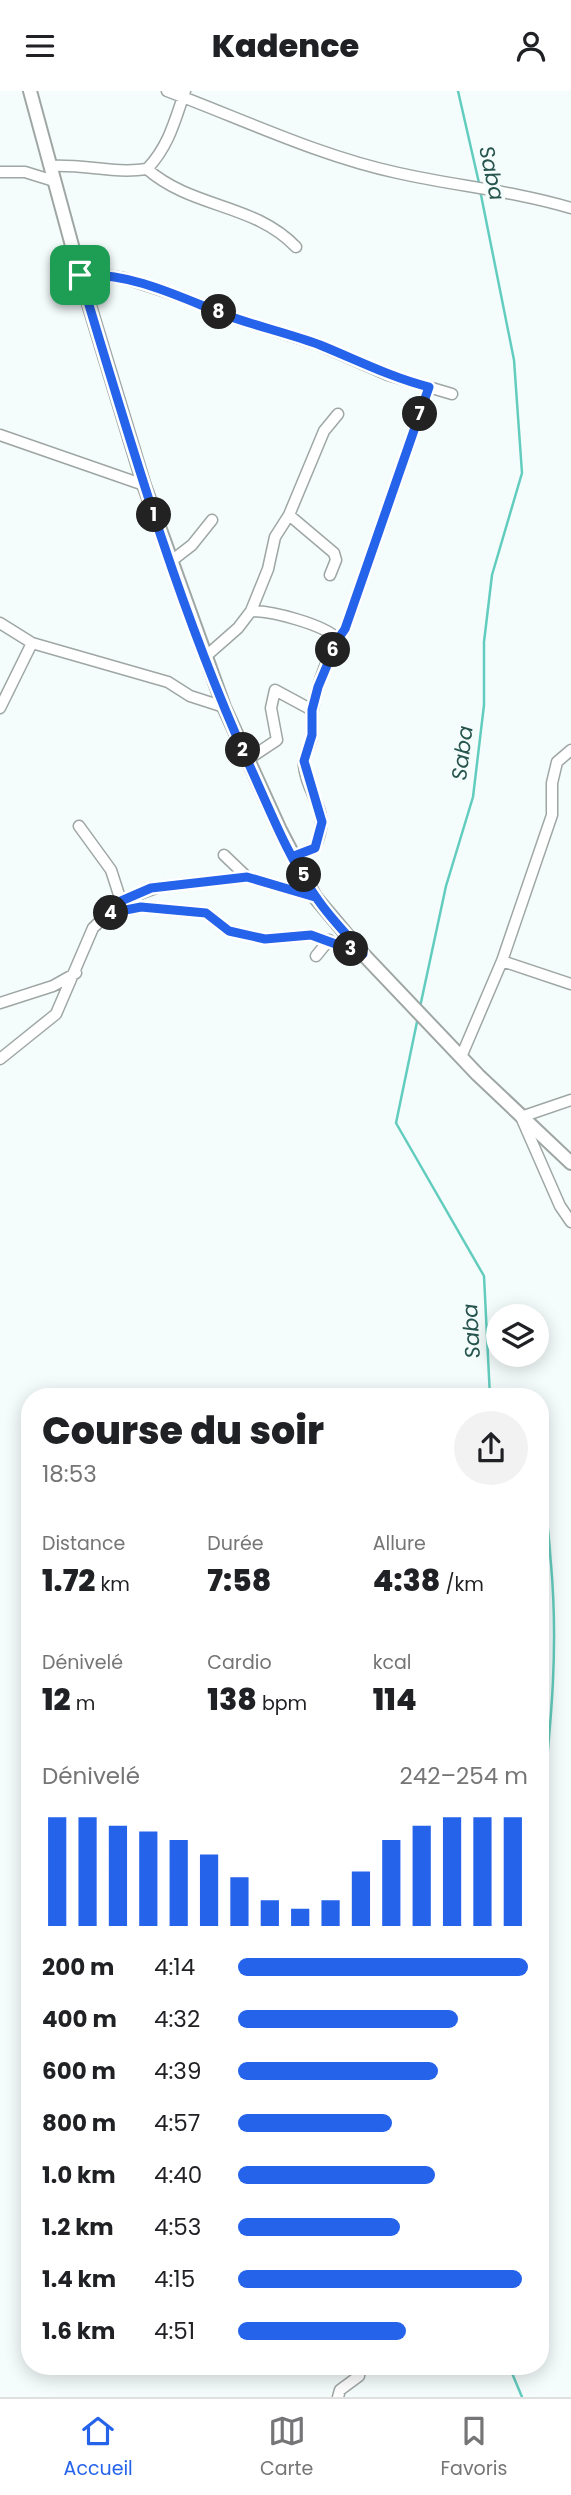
<!DOCTYPE html>
<html lang="fr">
<meta charset="utf-8">
<style>
:root{--surface:#fff;--page:#f2f2f2;--text:#202124;--muted:#757577;--line:#e0e0e0;--accent:#2563eb}
body{margin:0;font-family:Poppins,sans-serif;background:var(--page);color:var(--text);height:100vh;display:flex;flex-direction:column;font-size:26px;white-space:nowrap}
*{box-sizing:border-box;margin:0}
p{font-size:23px;color:var(--muted)}
.icon{flex:none;width:38px;height:38px;fill:none;stroke:currentColor;stroke-width:2;stroke-linecap:round;stroke-linejoin:round}
.map{position:relative;flex:1;overflow:hidden}
.drawer{position:absolute;left:21px;top:1297px;width:528px;height:987px;display:flex;flex-direction:column;background:var(--surface);border-radius:28px;box-shadow:0 4px 18px #0003}
.drawer>*{flex:none}
.fabs{position:absolute;left:486px;top:1213px;display:grid;gap:14px}
.fabs a{display:grid;place-items:center;width:63px;height:63px;border-radius:50%;background:var(--surface);box-shadow:0 4px 18px #0003;font-size:35px}
.pin{position:absolute;display:grid;place-items:center;width:60px;height:60px;color:#fff;margin:-30px;border-radius:14px;box-shadow:0 4px 10px #0006}
.km{position:absolute;width:35px;height:35px;margin:-18px;border-radius:50%;background:#222;color:#fff;font-size:19px;line-height:35px;text-align:center}
.round{display:grid;place-items:center;flex:none;width:74px;height:74px;border-radius:37px;background:var(--page)}
.head{display:flex;align-items:center;justify-content:space-between;height:119px;padding:0 21px}
h1{font-size:38px;font-weight:800;line-height:52px}
.stats{display:grid;grid-template-columns:repeat(3,1fr);gap:10px;height:119px;padding:7px 21px}
.stats div{display:grid;align-content:center}
.stats b{font-size:30px;font-weight:800}
.stats small{font-size:19px;font-weight:400}
.stats p{font-size:19px}
.chart{height:196px;padding:14px 21px}
.chart p{display:flex;justify-content:space-between}
.chart svg{width:100%;height:126px;margin-top:7px;stroke:var(--accent);stroke-width:6}
ul{padding:0 21px;list-style:none;font-size:23px}
li{display:grid;grid-template-columns:112px 84px 1fr;align-items:center;height:52px}
li i{height:18px;border-radius:9px;background:var(--accent)}
header{display:flex;justify-content:space-between;align-items:center;height:91px;padding:0 21px;background:var(--surface);font-size:32px;font-weight:800}
.menu{display:flex;justify-content:space-around;align-items:center;height:98px;border-top:2px solid var(--line);background:var(--surface);font-size:19px;color:var(--muted)}
.menu a{display:grid;justify-items:center;gap:4px}
.menu .active{color:var(--accent)}
.map>svg:first-child{display:block}
.lines{fill:none;stroke-linecap:round;stroke-linejoin:round}
.stream{stroke:#62ccbe;stroke-width:2.5}
.minor-casing{stroke:#9fa7a5;stroke-width:13}
.tertiary-casing{stroke:#9fa7a5;stroke-width:16}
.minor{stroke:#fff;stroke-width:10}
.tertiary{stroke:#fff;stroke-width:12}
.route-casing{stroke:#fff;stroke-width:14}
.route{stroke:#2563eb;stroke-width:9}
.labels{text-anchor:middle;dominant-baseline:central;stroke-width:7;stroke-linejoin:round;paint-order:stroke}
.water-label{font-size:21px;font-style:italic;fill:#26544e;stroke:#f5fdfc}
</style>
<header><svg class="icon" aria-label="menu" viewBox="0 0 24 24"><path d="M4 6h16M4 12h16M4 18h16"/></svg>Kadence<svg class="icon" aria-label="person" viewBox="0 0 24 24"><circle cx="12" cy="8" r="4"/><path d="M4 21q1-7 8-7t8 7"/></svg></header>
<div class="map">
<svg width="571" height="2306" viewBox="0 0 571 2306">
<rect width="100%" height="100%" fill="#f5fdfc"/>
<g class="lines">
<path class="stream" d="M458,0L479,92
M420,916L446,795L473,706L484,614V551L492,484L522,382L514,269L480,99
M418,926L396,1032L484,1185L490,1306
M541,1410C549,1428 549,1453 551,1473C559,1563 550,1640 541,1730
M509,2275L522,2306"/>
<defs>
<path id="minor" d="M167,0C242,28 319,65 398,82C456,95 514,100 571,117
M51,75C84,73 114,83 147,78C169,55 175,29 185,0
M147,78C193,118 254,112 296,156
M0,81H25L54,90
M80,184L97,183L123,187L176,204L237,228L317,253L388,284L452,303
M0,344L144,394
M289,424L334,462L336,469L330,484
M170,471L192,454L212,429
M251,520C272,520 323,533 338,548
M0,532L32,552L168,591L190,605L224,616
M205,566L238,537L251,520L268,478L275,446L289,424L324,340L338,323
M0,617L32,552
M247,669L277,649L271,617L275,599L312,619
M79,735L111,779L121,810
M224,764L247,786
M294,766L315,756C333,718 307,707 304,675C303,664 311,655 312,644C313,635 311,626 313,617C318,591 329,559 345,538L429,296
M109,822L141,816L206,822L229,840L265,848L311,844L361,862
M316,865L329,849
M502,870L571,893
M0,912L53,895L76,882
M461,966L502,870L552,724V692L557,671L571,659
M0,968L56,923L93,837L121,810L159,796L247,786L315,806
M571,1009L521,1026L560,1115L571,1131
M338,2306L340,2299L359,2285L360,2275"/>
<path id="tertiary" d="M30,0L80,184L144,394L224,616L280,739L315,806L363,863L478,984L571,1072"/>
</defs>
<use href="#minor" class="minor-casing"/>
<use href="#tertiary" class="tertiary-casing"/>
<use href="#minor" class="minor"/>
<use href="#tertiary" class="tertiary"/>
</g>
<g class="lines">
<defs>
<path id="route" d="M80,184C129,347 177,513 247,669C268,714 287,765 316,806C329,826 348,844 363,863L311,844L265,848L229,840L206,822L141,816L105,823L121,810L151,797L247,786L315,806L294,765L315,757L322,731L304,670L312,644V619L318,596L338,548L345,538L429,296C390,286 357,269 320,254C288,242 255,235 223,223C178,205 129,181 80,184"/>
</defs>
<use href="#route" class="route-casing"/>
<use href="#route" class="route"/>
</g>
<g class="labels">
<g class="water-label">
<text transform="translate(492 82) rotate(78)">Saba</text>
<text transform="translate(462 662) rotate(-83)">Saba</text>
<text transform="translate(471 1240) rotate(-93)">Saba</text>
</g>
</g>
</svg>
<div class="fabs">
<a><svg class="icon" aria-label="layers" viewBox="0 0 24 24"><path d="M12 4l9 5-9 5-9-5zM3 14l9 5 9-5"/></svg></a>
</div>
<div class="pin" style="left:80px;top:184px;background:#1e9e55"><svg class="icon" aria-label="arrive" viewBox="0 0 24 24"><path d="M6 21V4h12l-3 4 3 4H6"/></svg></div>
<b class="km" style="left:154px;top:424px">1</b>
<b class="km" style="left:243px;top:659px">2</b>
<b class="km" style="left:351px;top:858px">3</b>
<b class="km" style="left:111px;top:822px">4</b>
<b class="km" style="left:304px;top:784px">5</b>
<b class="km" style="left:333px;top:559px">6</b>
<b class="km" style="left:420px;top:323px">7</b>
<b class="km" style="left:219px;top:221px">8</b>
<section class="drawer">
<div class="head"><div><h1>Course du soir</h1><p>18:53</p></div><a class="round"><svg class="icon" aria-label="share" viewBox="0 0 24 24"><path d="M12 15V3M7 8l5-5 5 5M5 13v7h14v-7"/></svg></a></div>
<div class="stats">
<div><p>Distance</p><b>1.72<small> km</small></b></div>
<div><p>Durée</p><b>7:58</b></div>
<div><p>Allure</p><b>4:38<small> /km</small></b></div>
</div>
<div class="stats">
<div><p>Dénivelé</p><b>12<small> m</small></b></div>
<div><p>Cardio</p><b>138<small> bpm</small></b></div>
<div><p>kcal</p><b>114</b></div>
</div>
<div class="chart"><p><span>Dénivelé</span>242–254 m</p>
<svg viewBox="0 0 160 44" preserveAspectRatio="none"><path d="M5 44V6M15 44V6M25 44V9M35 44V11M45 44V14M55 44V19M65 44V27M75 44V35M85 44V38M95 44V35M105 44V25M115 44V14M125 44V9M135 44V6M145 44V6M155 44V6"/></svg>
</div>
<ul>
<li><b>200 m</b>4:14<i style="width:100%"></i></li>
<li><b>400 m</b>4:32<i style="width:76%"></i></li>
<li><b>600 m</b>4:39<i style="width:69%"></i></li>
<li><b>800 m</b>4:57<i style="width:53%"></i></li>
<li><b>1.0 km</b>4:40<i style="width:68%"></i></li>
<li><b>1.2 km</b>4:53<i style="width:56%"></i></li>
<li><b>1.4 km</b>4:15<i style="width:98%"></i></li>
<li><b>1.6 km</b>4:51<i style="width:58%"></i></li>
</ul>
</section>
</div>
<nav class="menu">
<a class="active"><svg class="icon" aria-label="home" viewBox="0 0 24 24"><path d="M3 11l9-7 9 7M6 9v11h12V9"/></svg>Accueil</a>
<a><svg class="icon" aria-label="map" viewBox="0 0 24 24"><path d="M3 6l6-2 6 2 6-2v14l-6 2-6-2-6 2zM9 4v14M15 6v14"/></svg>Carte</a>
<a><svg class="icon" aria-label="saved" viewBox="0 0 24 24"><path d="M7 4h10v16l-5-4-5 4z"/></svg>Favoris</a>
</nav>
